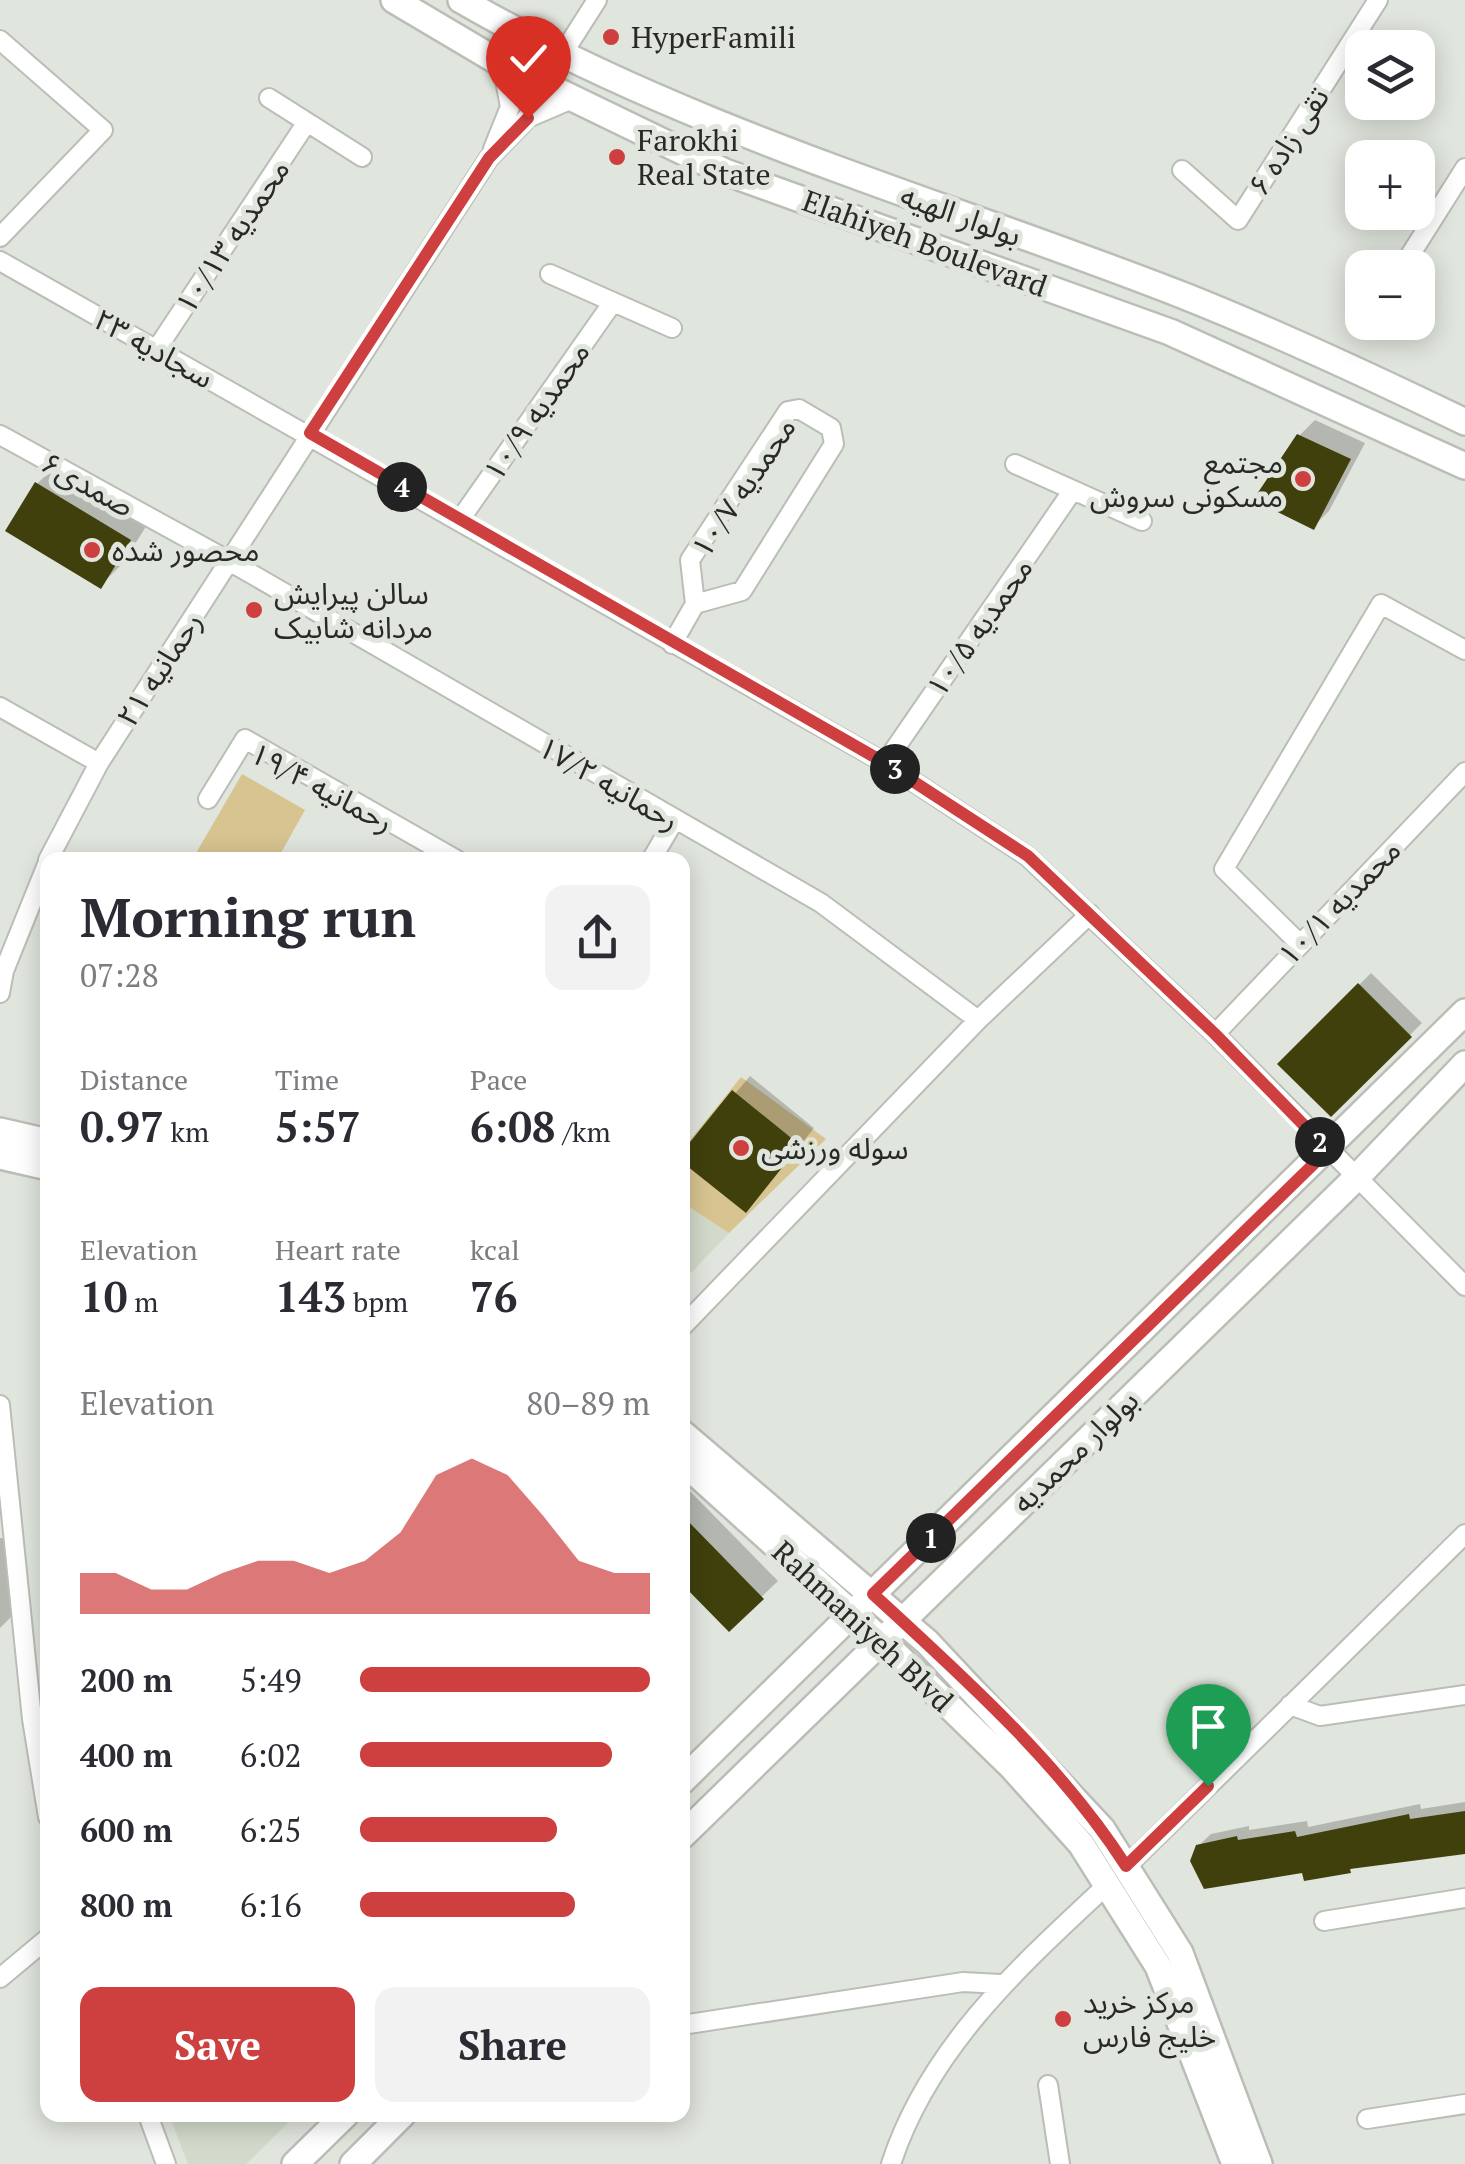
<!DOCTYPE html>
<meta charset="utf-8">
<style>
:root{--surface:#fff;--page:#f2f2f3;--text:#2b2b33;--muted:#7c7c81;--accent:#ce3f3f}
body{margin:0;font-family:"PT Serif","Noto Sans Arabic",serif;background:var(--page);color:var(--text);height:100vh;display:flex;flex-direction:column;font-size:38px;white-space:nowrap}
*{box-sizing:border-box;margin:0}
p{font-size:32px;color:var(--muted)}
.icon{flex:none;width:55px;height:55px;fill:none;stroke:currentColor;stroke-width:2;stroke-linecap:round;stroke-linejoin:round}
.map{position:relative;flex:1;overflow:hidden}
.sheet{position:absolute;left:40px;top:852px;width:650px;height:1270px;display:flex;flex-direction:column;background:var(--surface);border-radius:20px;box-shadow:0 5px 25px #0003}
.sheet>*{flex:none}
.tools{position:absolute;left:1345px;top:30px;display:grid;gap:20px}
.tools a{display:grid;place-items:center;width:90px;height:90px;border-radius:20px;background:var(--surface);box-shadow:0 5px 25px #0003;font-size:50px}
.pin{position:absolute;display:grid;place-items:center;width:85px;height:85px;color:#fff;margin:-102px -42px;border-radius:50% 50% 50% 0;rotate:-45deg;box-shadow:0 0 10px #0007}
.pin .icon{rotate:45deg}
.km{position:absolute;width:50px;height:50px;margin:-25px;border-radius:50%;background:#222;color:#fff;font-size:28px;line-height:50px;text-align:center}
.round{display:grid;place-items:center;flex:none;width:105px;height:105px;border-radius:20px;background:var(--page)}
.head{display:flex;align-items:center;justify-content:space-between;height:170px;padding:0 40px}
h1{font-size:55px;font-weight:700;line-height:75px}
.stats{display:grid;grid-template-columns:repeat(3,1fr);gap:15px;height:170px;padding:10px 40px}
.stats div{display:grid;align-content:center}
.stats b{font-size:42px;font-weight:700}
.stats small{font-size:28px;font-weight:400}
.stats p{font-size:28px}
.chart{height:280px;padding:20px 40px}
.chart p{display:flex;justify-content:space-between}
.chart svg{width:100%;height:180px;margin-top:10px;fill:var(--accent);opacity:.7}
.action{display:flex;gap:20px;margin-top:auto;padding:20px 40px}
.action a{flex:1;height:115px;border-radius:20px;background:var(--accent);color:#fff;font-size:40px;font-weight:700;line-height:115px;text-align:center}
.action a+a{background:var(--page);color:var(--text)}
ul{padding:0 40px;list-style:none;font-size:32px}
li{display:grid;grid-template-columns:160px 120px 1fr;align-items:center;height:75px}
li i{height:25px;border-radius:12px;background:var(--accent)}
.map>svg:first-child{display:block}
.built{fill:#d2dacb}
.green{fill:#d8c491}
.shadow{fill:#0003}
.building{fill:#40400d}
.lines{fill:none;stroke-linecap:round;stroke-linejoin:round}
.street-casing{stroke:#babeb6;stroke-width:22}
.secondary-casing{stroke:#babeb6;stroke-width:30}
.street{stroke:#fff;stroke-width:18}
.secondary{stroke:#fff;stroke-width:25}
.route-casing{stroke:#fff;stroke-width:20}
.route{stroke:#ce3f3f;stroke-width:12}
.poi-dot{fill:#ce3f3f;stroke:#e0e5dd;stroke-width:4}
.labels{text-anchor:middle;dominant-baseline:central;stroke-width:10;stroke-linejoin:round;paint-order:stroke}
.poi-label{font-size:30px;fill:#282a27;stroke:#e0e5dd;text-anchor:start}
.street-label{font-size:30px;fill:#282a27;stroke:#e0e5dd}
</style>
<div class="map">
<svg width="1465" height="2164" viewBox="0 0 1465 2164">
<rect width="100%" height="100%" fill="#e0e5dd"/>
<path class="built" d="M683,1203L729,1233L683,1281H682Z
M169,2115H296L246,2164H188Z"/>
<path class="green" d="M242,774L305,810L277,860H192Z
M741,1077L826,1139L729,1233L683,1203L682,1150Z"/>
<path class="shadow" d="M1315,420L1365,443L1329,511L1313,527L1299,436Z
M61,460L153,515L124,562L101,585L37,484Z
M432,848L453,860H420Z
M1371,973L1422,1023L1331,1114L1280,1064Z
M750,1076L814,1128L761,1194L682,1156Z
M682,1483L778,1581L729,1628L692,1590L682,1599Z
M0,1538H6L12,1616L0,1628Z
M1465,1802V1851L1354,1866L1349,1871L1304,1870L1198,1846L1211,1834L1249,1826V1830L1307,1821L1308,1827L1420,1804L1421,1809Z"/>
<path class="building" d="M1297,434L1351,459L1314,530L1253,500Z
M35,482L131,540L101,589L5,531Z
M1358,983L1412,1037L1331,1117L1277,1064Z
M732,1090L800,1145L746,1213L682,1162V1152Z
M682,1515L764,1599L729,1632L682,1584Z
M1465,1811V1854L1350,1869L1351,1873L1304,1881L1302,1873L1204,1889L1190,1861L1196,1845L1237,1836L1238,1840L1295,1831L1297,1837L1409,1814L1410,1819Z"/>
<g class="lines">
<defs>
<path id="street" d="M0,40L103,130L0,237
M562,55L597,0
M269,98L362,157
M493,149L510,107L502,64
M1182,170L1238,220L1378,0
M0,261L885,763L1027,856L1215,1034L1465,1286
M1402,268L1465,168
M550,274L672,328
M156,350L307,122
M0,435L229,561L821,903L978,1020
M1015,464L1142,521
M459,521L613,302
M672,644L695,604L742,591L834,444L831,428L799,409L788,411L690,560L695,604
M0,707L99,763
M885,763L1073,490
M208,799L245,739L457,860
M48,860L99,763L489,158L528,118L570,100
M651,860L674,821
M1299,943L1224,869L1381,604L1465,650
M0,993L4,971L48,862
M1215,1034L1465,772
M682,1327L978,1020L1090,914
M0,1405L32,1719L48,1817
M1290,1705L1320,1716L1465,1695
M1127,1866L1465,1534
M1324,1921L1465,1898
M0,1978L48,1938
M682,2025L963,1982L1001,1984
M1048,2085L1060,2164
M148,2115L166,2164
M1367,2119L1465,2104
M891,2164C929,2047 1021,1965 1108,1884"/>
<path id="secondary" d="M394,0L502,64L725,172L1170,332L1465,466
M461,0C688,131 939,200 1182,295C1278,333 1372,377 1465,422
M0,1131L48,1142
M0,1156L48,1167
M682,1433L927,1642L1102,1829L1180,1953L1259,2164
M682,1461L880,1639L1011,1766L1081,1844L1158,1966L1235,2164
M682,1781L1465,1012
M682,1836L1356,1178L1465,1064
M295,2164L345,2115
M353,2164L402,2115"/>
</defs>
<use href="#street" class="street-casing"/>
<use href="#secondary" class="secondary-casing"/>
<use href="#street" class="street"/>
<use href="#secondary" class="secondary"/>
</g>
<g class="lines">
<defs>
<path id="route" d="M528,118L489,158L310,433L885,763L1028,856L1215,1034L1328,1150L873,1594C963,1677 1060,1763 1126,1866L1208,1786"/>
</defs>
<use href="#route" class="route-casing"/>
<use href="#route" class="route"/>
</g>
<g class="poi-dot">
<circle cx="611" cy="37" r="10"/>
<circle cx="617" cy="157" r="10"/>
<circle cx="1303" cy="479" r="10"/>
<circle cx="92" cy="550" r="10"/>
<circle cx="254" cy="610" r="10"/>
<circle cx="741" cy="1148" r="10"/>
<circle cx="1063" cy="2019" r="10"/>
</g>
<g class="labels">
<g class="poi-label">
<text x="631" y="37">HyperFamili</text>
<text x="637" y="140">Farokhi<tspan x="637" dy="34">Real State</tspan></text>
<text x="1283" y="462" text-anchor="end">مجتمع<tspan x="1283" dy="34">مسکونی سروش</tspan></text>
<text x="112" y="550">محصور شده</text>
<text x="274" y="593">سالن پیرایش<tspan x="274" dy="34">مردانه شابیک</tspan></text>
<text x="761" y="1148">سوله ورزشی</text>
<text x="1083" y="2002">مرکز خرید<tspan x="1083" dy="34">خلیج فارس</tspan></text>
</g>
<g class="street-label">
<text transform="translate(1288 141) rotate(-57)">تقی زاده ۶</text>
<text transform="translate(961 215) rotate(20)">بولوار الهیه</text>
<text transform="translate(232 236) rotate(-56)">محمدیه ۱۰/۱۳</text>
<text transform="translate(925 243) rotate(20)">Elahiyeh Boulevard</text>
<text transform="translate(154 348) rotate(29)">سجادیه ۲۳</text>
<text transform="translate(536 411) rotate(-55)">محمدیه ۱۰/۹</text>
<text transform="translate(88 484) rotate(29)">صمدی۶</text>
<text transform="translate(743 487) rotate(-56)">محمدیه ۱۰/۷</text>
<text transform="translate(979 627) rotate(-55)">محمدیه ۱۰/۵</text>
<text transform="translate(159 669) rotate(-57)">رحمانیه ۲۱</text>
<text transform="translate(609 783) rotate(30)">رحمانیه ۱۷/۲</text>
<text transform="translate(322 787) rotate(28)">رحمانیه ۱۹/۴</text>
<text transform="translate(1339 902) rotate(-46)">محمدیه ۱۰/۱</text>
<text transform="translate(1075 1451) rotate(-44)">بولوار محمدیه</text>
<text transform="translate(863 1626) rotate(43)">Rahmaniyeh Blvd</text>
</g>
</g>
</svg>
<div class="tools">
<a><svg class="icon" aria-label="layers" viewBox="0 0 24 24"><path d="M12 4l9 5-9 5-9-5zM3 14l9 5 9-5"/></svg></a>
<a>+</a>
<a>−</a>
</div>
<div class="pin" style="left:1208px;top:1786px;background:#1e9e55"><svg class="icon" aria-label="arrive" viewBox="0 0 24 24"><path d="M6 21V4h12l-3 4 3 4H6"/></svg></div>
<div class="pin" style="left:528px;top:118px;background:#d93025"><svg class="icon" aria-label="check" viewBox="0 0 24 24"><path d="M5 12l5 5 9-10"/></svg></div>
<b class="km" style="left:931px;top:1538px">1</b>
<b class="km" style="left:1320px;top:1142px">2</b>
<b class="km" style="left:895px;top:769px">3</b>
<b class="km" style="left:402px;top:487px">4</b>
<section class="sheet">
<div class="head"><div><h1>Morning run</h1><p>07:28</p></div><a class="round"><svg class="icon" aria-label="share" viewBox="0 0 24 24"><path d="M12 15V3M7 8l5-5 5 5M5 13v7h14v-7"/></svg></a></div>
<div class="stats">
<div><p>Distance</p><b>0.97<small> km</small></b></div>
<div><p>Time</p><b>5:57</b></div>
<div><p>Pace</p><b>6:08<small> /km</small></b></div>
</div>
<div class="stats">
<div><p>Elevation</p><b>10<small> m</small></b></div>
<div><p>Heart rate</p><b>143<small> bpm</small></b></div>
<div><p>kcal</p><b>76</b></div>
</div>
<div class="chart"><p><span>Elevation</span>80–89 m</p>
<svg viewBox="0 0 160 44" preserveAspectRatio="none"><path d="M0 44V34L10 34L20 38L30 38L40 34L50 31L60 31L70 34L80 31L90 24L100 10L110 6L120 10L130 20L140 31L150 34L160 34V44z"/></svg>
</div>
<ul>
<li><b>200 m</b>5:49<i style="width:100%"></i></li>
<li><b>400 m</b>6:02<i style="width:87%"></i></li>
<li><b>600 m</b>6:25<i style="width:68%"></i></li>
<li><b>800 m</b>6:16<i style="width:74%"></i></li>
</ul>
<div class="action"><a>Save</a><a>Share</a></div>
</section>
</div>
